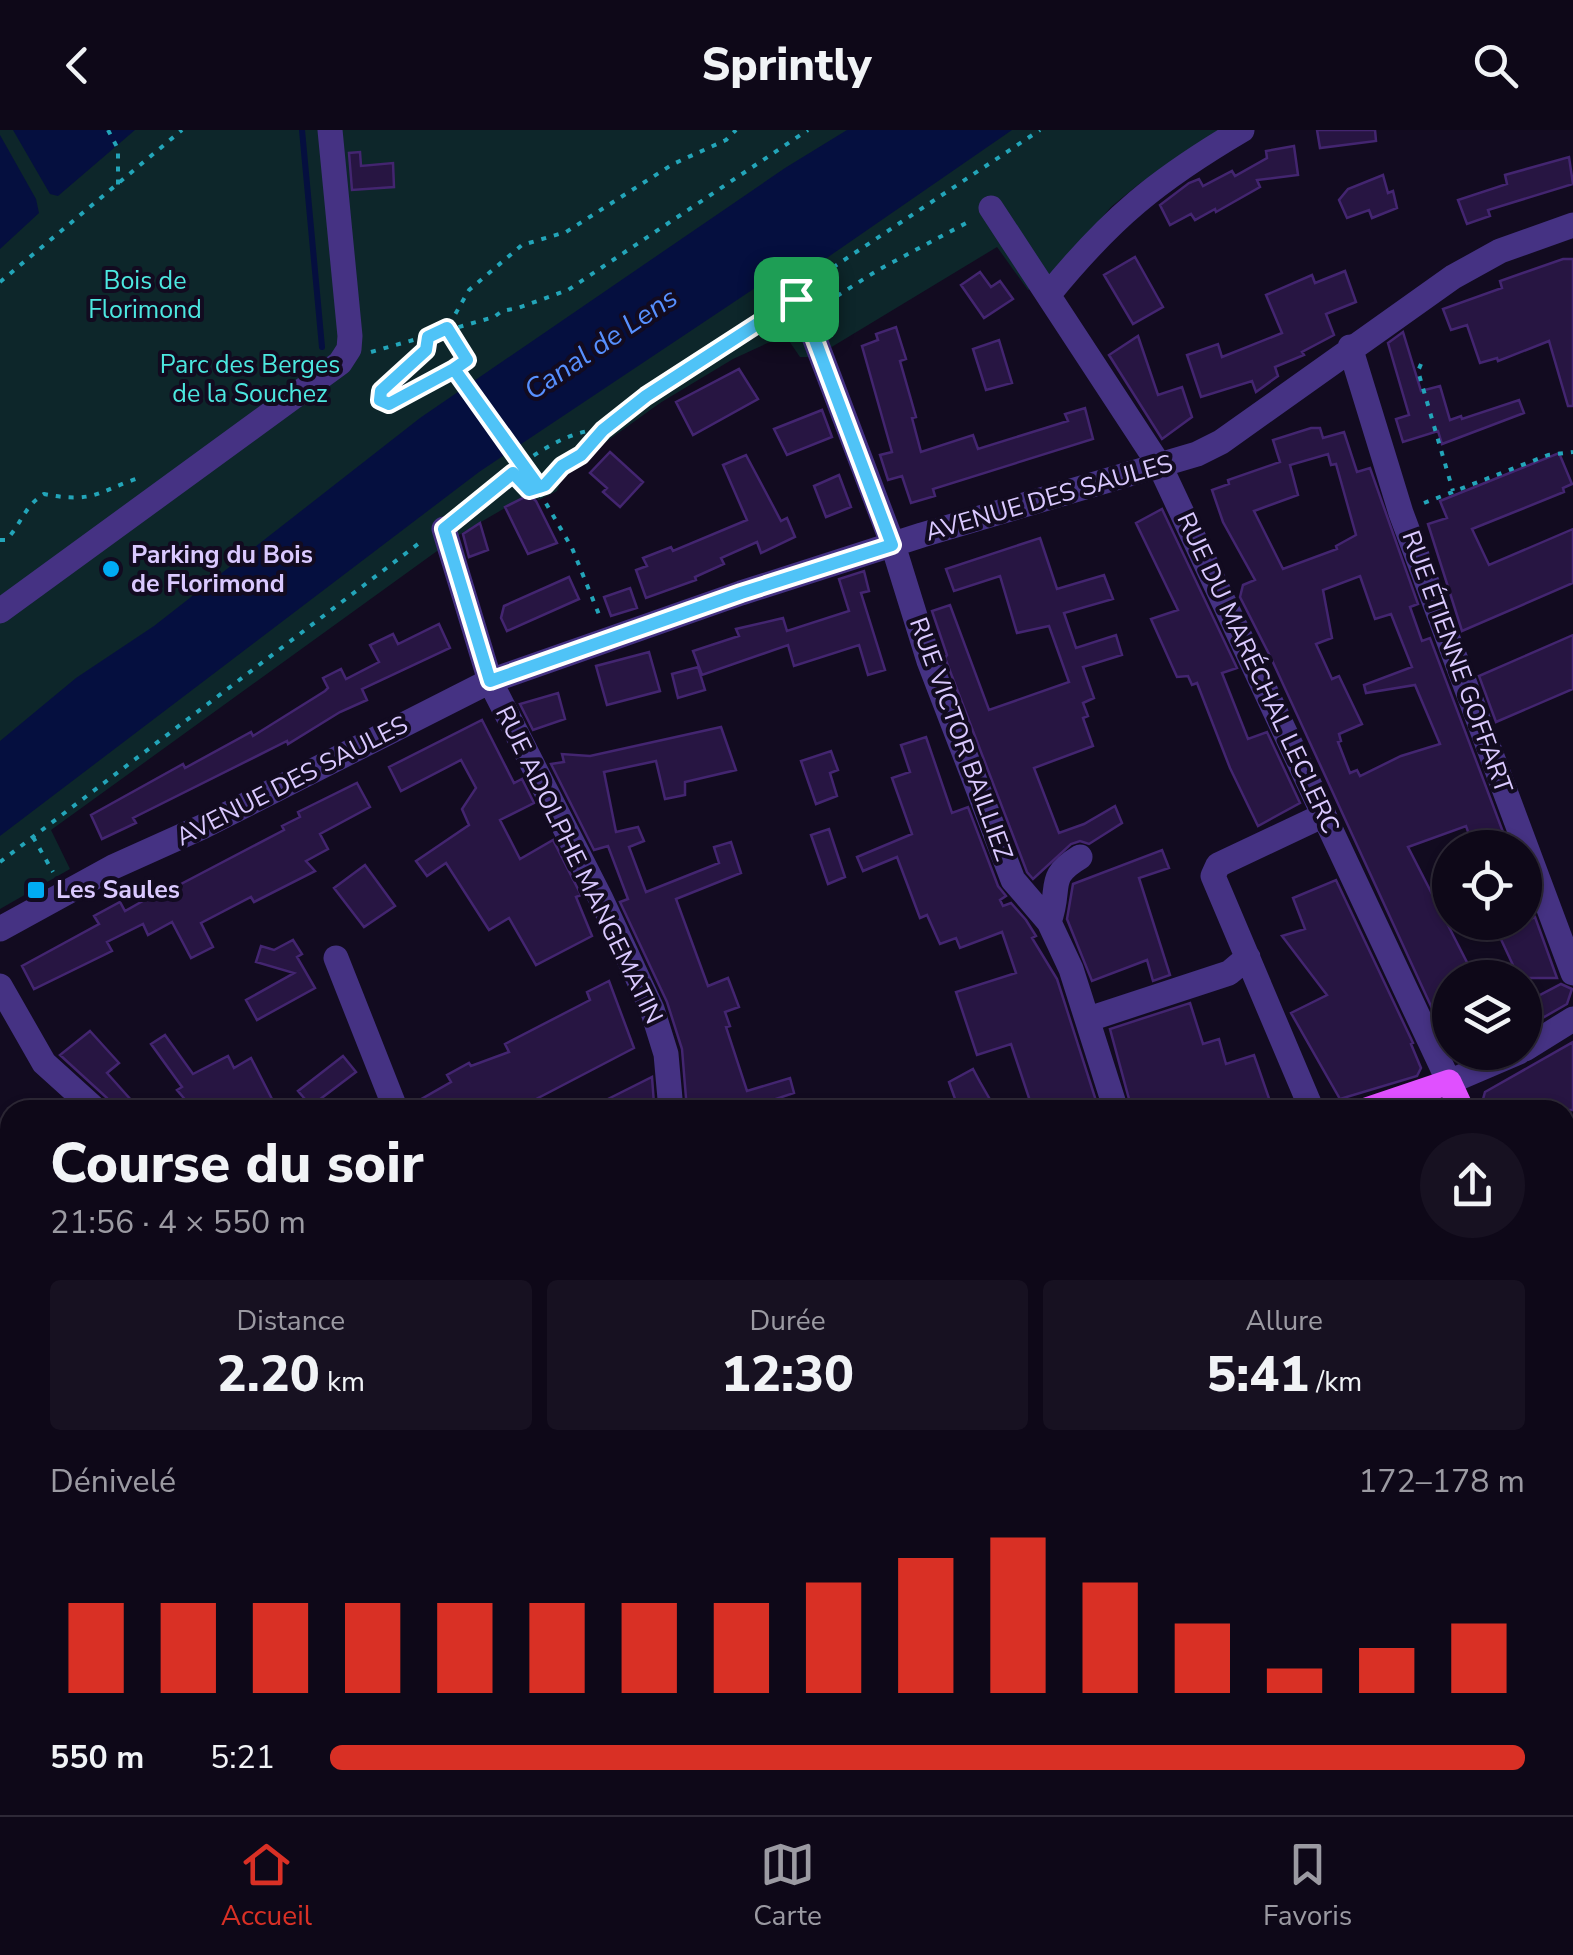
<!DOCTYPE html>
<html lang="fr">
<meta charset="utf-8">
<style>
:root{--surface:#0e0818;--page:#171121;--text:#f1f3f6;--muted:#9b9aa2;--line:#2e2937;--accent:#d93025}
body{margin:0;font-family:"Nunito Sans",sans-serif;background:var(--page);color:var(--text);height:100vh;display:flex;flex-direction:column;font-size:38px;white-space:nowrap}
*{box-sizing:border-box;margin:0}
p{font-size:32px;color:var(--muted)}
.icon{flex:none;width:55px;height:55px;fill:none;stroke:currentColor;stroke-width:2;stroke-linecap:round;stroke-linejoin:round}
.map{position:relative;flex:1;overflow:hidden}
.details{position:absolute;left:0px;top:970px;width:1575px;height:715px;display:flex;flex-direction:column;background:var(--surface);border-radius:30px 30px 0 0;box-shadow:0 2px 8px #0004,0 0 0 2px var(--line)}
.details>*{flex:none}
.fabs{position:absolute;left:1432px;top:700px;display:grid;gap:20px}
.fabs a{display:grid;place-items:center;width:110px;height:110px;border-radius:50%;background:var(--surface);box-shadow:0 2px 8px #0004,0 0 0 2px var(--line);font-size:50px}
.pin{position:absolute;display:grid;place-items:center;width:85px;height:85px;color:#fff;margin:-42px;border-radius:20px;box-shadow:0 5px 15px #0006}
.round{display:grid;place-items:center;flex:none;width:105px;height:105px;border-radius:52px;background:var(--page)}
.summary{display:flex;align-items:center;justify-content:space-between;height:170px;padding:0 50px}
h1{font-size:55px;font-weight:800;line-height:75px}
.figures{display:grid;grid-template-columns:repeat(3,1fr);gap:15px;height:170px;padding:10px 50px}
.figures div{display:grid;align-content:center;border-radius:10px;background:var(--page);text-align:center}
.figures b{font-size:50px;font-weight:800}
.figures small{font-size:28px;font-weight:400}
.figures p{font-size:28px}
.chart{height:280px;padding:20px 50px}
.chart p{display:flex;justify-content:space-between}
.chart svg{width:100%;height:180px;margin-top:10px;stroke:var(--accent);stroke-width:6}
ul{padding:0 50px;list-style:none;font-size:32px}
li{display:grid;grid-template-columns:160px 120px 1fr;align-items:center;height:75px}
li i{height:25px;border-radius:12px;background:var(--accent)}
header{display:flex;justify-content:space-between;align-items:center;height:130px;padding:0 50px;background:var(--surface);font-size:45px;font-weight:800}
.tab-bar{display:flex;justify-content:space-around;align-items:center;height:140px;border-top:2px solid var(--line);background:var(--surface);font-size:28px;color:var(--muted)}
.tab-bar a{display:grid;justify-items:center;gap:5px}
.tab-bar .active{color:var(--accent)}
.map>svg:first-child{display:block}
.green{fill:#0d262a}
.water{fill:#050f3f}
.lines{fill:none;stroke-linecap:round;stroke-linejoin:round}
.stream{stroke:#050f3f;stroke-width:6}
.building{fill:#271542;stroke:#432570;stroke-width:2.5;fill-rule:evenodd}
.path{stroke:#23a5b9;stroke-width:4;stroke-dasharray:5 8;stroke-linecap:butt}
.minor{stroke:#453283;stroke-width:25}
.major{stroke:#e050ff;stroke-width:25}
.path-bridge{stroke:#23a5b9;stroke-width:4;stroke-dasharray:5 8;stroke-linecap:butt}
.route-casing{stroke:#fff;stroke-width:20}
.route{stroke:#4fc3f7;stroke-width:12}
.poi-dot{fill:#00acf4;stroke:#120b20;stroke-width:4}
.labels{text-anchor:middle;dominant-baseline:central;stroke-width:8;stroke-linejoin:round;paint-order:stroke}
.park-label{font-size:25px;fill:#4ce8e0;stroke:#120b20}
.street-label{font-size:25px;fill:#dac9ff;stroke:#120b20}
.poi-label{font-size:25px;font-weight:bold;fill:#dac9ff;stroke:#120b20;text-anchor:start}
.water-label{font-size:28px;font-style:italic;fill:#5790ff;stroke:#120b20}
</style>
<header><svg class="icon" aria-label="back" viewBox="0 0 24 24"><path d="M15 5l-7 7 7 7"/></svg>Sprintly<svg class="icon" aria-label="search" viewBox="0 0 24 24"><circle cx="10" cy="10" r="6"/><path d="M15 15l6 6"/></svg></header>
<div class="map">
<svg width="1573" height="1685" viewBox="0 0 1573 1685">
<rect width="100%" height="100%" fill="#120b20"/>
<path class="green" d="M0,0H1224L1139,54L1111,77L1059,138L1028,160L997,117L830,218L809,227H800L785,205L733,229L660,273L564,342L557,361L539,370L529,364L462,403L51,700L70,739L0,779Z"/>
<path class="water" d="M13,0H135L58,66L50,64Z
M847,0H1012L818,134L782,140L479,342L0,706V611L76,548L154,496L420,288L785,38Z
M0,5L36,69L39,83L0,119Z"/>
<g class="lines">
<path class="stream" d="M302,0L322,217"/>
</g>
<path class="building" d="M1317,0H1375L1376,11L1320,18Z
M1294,16L1298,45L1257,50L1260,57L1216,82L1215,79L1195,90L1191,84L1170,95L1160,75L1189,53L1199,49L1203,56L1232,41L1235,46L1267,28L1266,21Z
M360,22L361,36L393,33L394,57L352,60L349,23Z
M1569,27L1573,54L1488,80L1490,86L1467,94L1458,70L1507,54L1505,45Z
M1383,45L1388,63L1393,61L1397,78L1372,88L1369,80L1347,88L1339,70L1348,59Z
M1135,127L1163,177L1133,194L1104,145Z
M1563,129H1573V276H1568L1549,211L1498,231L1497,228L1480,233L1467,195L1451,200L1443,179L1502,158L1500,151Z
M1345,141L1356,172L1326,184L1334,205L1302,222L1304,225L1275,237L1278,246L1256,262L1252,251L1201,267L1187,225L1218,214L1222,227L1282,203L1266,165L1312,145L1315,153Z
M980,142L991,157L1000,151L1013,169L984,188L961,155Z
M896,197L906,229L900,231L916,287L912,288L921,322L973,305L978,319L1068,291L1065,284L1085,278L1093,309L933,359L935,366L911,373L902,346L888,350L880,325L892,322L862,216L878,210L876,204Z
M1403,202L1421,261L1440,256L1450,290L1461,286L1462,289L1519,270L1524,283L1442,314L1438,301L1403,312L1396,289L1409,285L1388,213Z
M1138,206L1158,265L1182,257L1192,287L1162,309L1109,225Z
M999,210L1012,253L986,260L973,219Z
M739,239L758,269L693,305L676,272Z
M822,280L832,307L787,325L774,299Z
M1311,298H1320L1323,308L1344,302L1357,342L1370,338L1418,474L1410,477L1422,511L1430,508L1509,718H1474L1466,696L1408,717L1475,848H1450V896L1442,900L1271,528L1240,467L1243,455L1255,450L1223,392L1212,360L1229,354L1228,350L1280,332L1273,310ZM1328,324L1331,335L1336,334L1356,405L1336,416L1337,419L1283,439L1254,381L1298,365L1290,335ZM1360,446L1375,489L1391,484L1412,537L1364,555L1366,563L1415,555L1440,614L1401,626L1360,646L1357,640L1350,643L1338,612L1341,611L1339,604L1362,594L1339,546L1332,549L1316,514L1332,508L1323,460Z
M610,322L643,352L620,377L603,362L607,358L590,343Z
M1559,323L1572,354L1563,358L1564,362L1472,399L1489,435L1573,399V453L1462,501L1428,394L1447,388L1440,371Z
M746,325L781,391L787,388L795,407L761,423L757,412L721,428L724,434L695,447L696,450L646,468L636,440L647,436L643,428L671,417L673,421L747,390L723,335Z
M839,345L851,377L826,387L814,356Z
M529,365L536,371L557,413L528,424L505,377Z
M1162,379L1237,538L1222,543L1248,609L1267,602L1300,673L1258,696L1230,638L1197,553L1192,555L1188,546L1177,547L1151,489L1178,480L1136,393Z
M480,393L488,420L469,427L463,404Z
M1040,408L1057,459L1104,445L1113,469L1064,483L1076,518L1116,505L1122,525L1083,537L1094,568L1083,573L1088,586L1083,588L1093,616L1034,638L1059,703L1084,694L1115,676L1122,693L1089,714L1080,711L1071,714L1033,749L1027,742L945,528L947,525L932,481L950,475L989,580L1069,552L1049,496L1017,503L1000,446L954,461L946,439Z
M864,441L869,461L861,463L885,540L868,545L859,515L794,536L788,515L702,545L693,521L739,506L736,499L783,488L787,501L849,481L839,449Z
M569,447L579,469L507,501L501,488L504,476Z
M630,458L637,478L611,486L604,467Z
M439,494L450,518L362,559L367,570L340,582L288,614L287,611L133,688L136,693L102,709L91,685L183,634L185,638L251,602L253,606L325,561L328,558L323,548L341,539L346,549L379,532L370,515L393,504L398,514Z
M1573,505V559L1496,592L1479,546Z
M649,522L660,561L607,575L596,536Z
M698,537L705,560L678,568L672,544Z
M558,563L565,589L533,600L520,574Z
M482,590L514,653L522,649L534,673L500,690L520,729L553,710L581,765L576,767L592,806L536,835L509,788L489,800L446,733L427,746L416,731L469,695L462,679L476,658L461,630L401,661L389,637Z
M721,597L736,640L685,652V665L665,669L656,631L604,642L616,702L638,697L644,711L629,717L646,762L719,733L714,717L731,712L741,743L676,769L708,856L728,848L739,877L725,882L730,896L726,897L747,961L790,948L794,963L743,980H687L682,919L667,872L620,772L628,769L608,716L594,720L551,634L564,632L562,624L590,626Z
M926,607L952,683L968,677L998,756L1006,766L1000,770L1003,776L1011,773L1026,790L1036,806L1032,808L1057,849L1099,980H1033L1011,914L977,925L956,862L1016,843L1002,802L960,818L956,808L940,814L927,785L920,788L897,727L863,741L857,727L912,704L892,648L910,642L901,615Z
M831,621L838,640L830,643L837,666L816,674L801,631Z
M357,653L370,677L320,704L328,719L306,731L315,741L254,772L251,767L201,793L213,817L191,828L172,792L148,805L143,794L107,812L112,821L34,859L22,836L99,794L94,786L120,772L125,781L157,763L158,766L284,700L282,696L300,687L298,682Z
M829,699L845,747L828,754L811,705Z
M1162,720L1169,738L1139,748L1170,845L1153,851L1147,830L1092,851L1067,789L1073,754Z
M365,735L395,776L364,797L334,758Z
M1336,750L1413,913L1411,914L1421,938L1417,946L1340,969L1291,883L1327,865L1282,806L1305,799L1293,768Z
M1535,787L1557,848H1519L1498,803Z
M293,810L302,824L297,827L315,858L257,890L246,870L294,843L256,832L261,816L274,820Z
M609,851L634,918L515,980H412L411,975L451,952L447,945L469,933L471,936L509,922L505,914L590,870L587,862Z
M1561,854L1572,859L1567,874L1525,898V873Z
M1190,873L1203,914L1219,909L1226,934L1254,925L1273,980H1132L1110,899Z
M90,901L119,933L107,943L140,980H112L107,968L60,925Z
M165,905L193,944L228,926L234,938L251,928L274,973L267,980H250L240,971L227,980H194L177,960L182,957L151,914Z
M1573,912V980H1480L1485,962Z
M343,926L356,942L311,976L298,961Z
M973,939L980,952L996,980H959L949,952Z
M652,947L654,974L643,980H586Z"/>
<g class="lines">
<path class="path" d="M108,0L118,19V56
M0,152L182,0
M804,163L817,148L1040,0
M826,173L878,140L970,91
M449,195L469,160L522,115L566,102L673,34L726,10L736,0
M447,198L467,230L452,240
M428,208L426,219L381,261L380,270L389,274L454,239
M371,222L494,187L502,181L518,178L568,160L808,0
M1421,234L1418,241L1453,361
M513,343L529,360L545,355L562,336L581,325L603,299L646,266L783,178
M533,351L572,418L600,487
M1424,373L1548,325L1573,322
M463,383C503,350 549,302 603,299
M0,410H6C22,394 23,377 44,364C96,374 97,361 142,347
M33,707L53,742
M0,732L422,411
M938,1685L951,1675"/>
<path class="minor" d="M991,78L1160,336L1449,952L1519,922
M1049,164C1111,88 1157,50 1242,0
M806,186L893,415L929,531L1013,750L1049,792L1071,839L1116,980
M1350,217L1401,383L1573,843
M444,399L490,551L601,769L652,879L666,924L671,980
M0,481L340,233L349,219L350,206L330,0
M1049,792C1062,756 1045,748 1080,727
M0,799L113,737L202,697L490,551L741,463L922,405L1197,324L1221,312L1453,147L1500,121L1573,95
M336,828L396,980
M0,856L44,933L96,980
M1089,889L1229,843L1248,827
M1525,919L1573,889
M1312,980L1213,746L1218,735L1324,685
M0,1376L10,1400
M134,1675L137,1685
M211,1675L216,1685
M590,1675L597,1685
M1159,1675L1167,1685
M1461,1675L1469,1685
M624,1685L640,1675"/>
<path class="major" d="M1366,980L1449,952L1462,980
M1565,1122L1573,1133
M1565,1346L1573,1354
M314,1685L328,1675"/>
<path class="path-bridge" d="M454,239L533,351"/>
</g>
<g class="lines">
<defs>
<path id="route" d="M796,169L646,266L603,300L581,325L562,336L545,355L539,357L454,239L467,230L447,198L428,207L426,220L381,261L380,270L389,274L454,239L533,350L539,357L529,360L513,343L444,399L490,551L741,463L892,415L806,186L796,169"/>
</defs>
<use href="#route" class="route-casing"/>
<use href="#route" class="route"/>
</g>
<g class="poi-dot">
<circle cx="111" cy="439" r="10"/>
<rect x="26" y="750" width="20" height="20" rx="5"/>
</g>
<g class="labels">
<g class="park-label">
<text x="145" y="151">Bois de<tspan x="145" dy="29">Florimond</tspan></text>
<text x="250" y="235">Parc des Berges<tspan x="250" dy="29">de la Souchez</tspan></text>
</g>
<g class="street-label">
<text transform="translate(1049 368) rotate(-16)">AVENUE DES SAULES</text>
<text transform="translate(1457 532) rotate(70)">RUE ÉTIENNE GOFFART</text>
<text transform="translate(1258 543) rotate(65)">RUE DU MARÉCHAL LECLERC</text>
<text transform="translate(961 609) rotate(70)">RUE VICTOR BAILLIEZ</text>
<text transform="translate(292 651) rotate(-27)">AVENUE DES SAULES</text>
<text transform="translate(579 735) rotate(64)">RUE ADOLPHE MANGEMATIN</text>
</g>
<g class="poi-label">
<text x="131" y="425">Parking du Bois<tspan x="131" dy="29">de Florimond</tspan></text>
<text x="56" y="760">Les Saules</text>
</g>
<g class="water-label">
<text transform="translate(601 214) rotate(-34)">Canal de Lens</text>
</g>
</g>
</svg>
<div class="fabs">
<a><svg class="icon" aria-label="locate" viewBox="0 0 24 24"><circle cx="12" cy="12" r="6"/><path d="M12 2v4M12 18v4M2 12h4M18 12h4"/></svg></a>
<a><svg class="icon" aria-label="layers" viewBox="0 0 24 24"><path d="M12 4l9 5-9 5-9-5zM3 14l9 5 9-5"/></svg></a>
</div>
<div class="pin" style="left:796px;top:169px;background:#1e9e55"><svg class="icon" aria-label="arrive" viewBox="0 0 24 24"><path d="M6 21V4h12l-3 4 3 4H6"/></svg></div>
<section class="details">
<div class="summary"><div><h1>Course du soir</h1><p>21:56 · 4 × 550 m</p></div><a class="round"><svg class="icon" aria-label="share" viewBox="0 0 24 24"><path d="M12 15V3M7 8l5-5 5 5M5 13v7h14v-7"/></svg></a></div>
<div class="figures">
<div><p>Distance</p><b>2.20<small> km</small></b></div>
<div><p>Durée</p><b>12:30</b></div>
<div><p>Allure</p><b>5:41<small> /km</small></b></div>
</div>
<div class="chart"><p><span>Dénivelé</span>172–178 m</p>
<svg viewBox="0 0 160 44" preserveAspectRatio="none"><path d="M5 44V22M15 44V22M25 44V22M35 44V22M45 44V22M55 44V22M65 44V22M75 44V22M85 44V17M95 44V11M105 44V6M115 44V17M125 44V27M135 44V38M145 44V33M155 44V27"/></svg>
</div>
<ul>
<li><b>550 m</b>5:21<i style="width:100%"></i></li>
</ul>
</section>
</div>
<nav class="tab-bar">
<a class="active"><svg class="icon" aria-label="home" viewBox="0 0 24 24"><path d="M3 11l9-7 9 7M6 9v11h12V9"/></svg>Accueil</a>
<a><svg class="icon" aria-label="map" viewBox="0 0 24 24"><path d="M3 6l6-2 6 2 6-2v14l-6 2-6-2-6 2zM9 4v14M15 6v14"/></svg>Carte</a>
<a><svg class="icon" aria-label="saved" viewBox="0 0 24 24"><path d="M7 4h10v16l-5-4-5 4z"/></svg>Favoris</a>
</nav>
